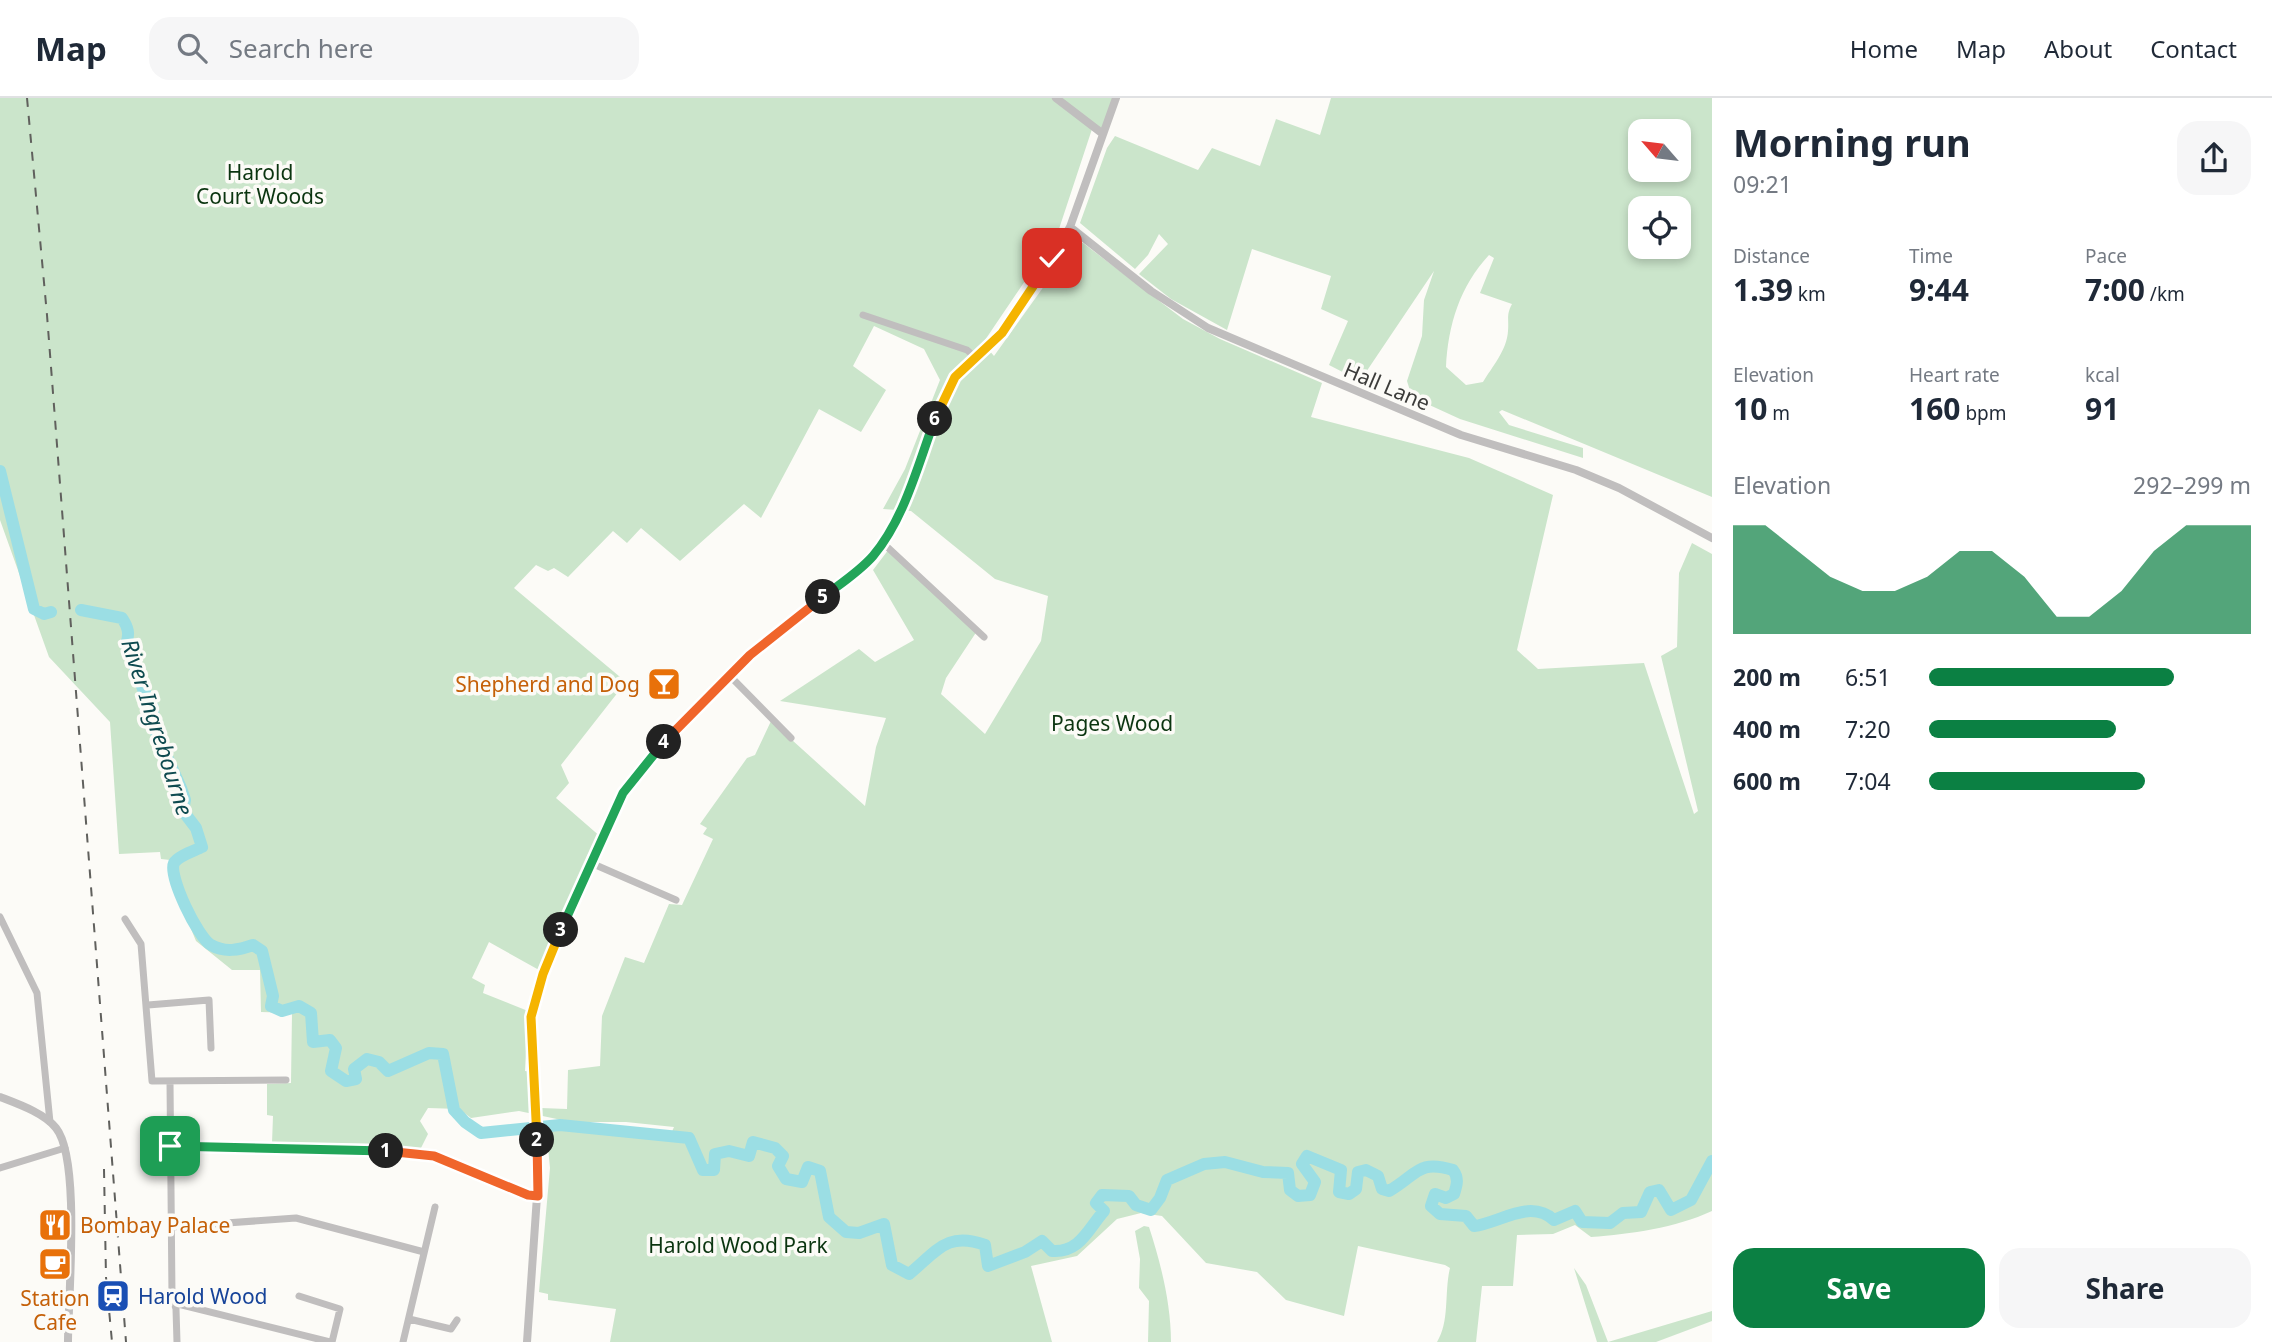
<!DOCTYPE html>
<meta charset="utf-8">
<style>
:root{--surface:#fff;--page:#f6f6f7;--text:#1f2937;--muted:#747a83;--line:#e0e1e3;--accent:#0b8043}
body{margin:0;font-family:"Noto Sans",sans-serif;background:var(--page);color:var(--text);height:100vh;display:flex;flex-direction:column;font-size:26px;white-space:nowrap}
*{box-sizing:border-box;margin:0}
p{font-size:23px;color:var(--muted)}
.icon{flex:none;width:38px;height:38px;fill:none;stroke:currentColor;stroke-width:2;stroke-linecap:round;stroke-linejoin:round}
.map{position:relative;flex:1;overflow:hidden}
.details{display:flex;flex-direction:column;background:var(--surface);width:560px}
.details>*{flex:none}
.needle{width:46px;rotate:298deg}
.fabs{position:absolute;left:1628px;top:21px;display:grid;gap:14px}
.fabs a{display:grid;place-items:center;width:63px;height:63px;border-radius:14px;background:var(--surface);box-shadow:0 4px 10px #0003;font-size:35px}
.pin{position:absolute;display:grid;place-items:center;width:60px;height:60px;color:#fff;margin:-30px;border-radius:14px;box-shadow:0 4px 10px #0006}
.km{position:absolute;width:35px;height:35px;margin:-18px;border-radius:50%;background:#222;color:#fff;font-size:19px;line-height:35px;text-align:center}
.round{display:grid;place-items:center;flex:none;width:74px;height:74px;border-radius:21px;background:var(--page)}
.head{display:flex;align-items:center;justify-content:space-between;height:119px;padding:0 21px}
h1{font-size:38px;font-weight:700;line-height:52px}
.stats{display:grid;grid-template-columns:repeat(3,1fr);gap:10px;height:119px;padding:7px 21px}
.stats div{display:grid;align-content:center}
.stats b{font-size:30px;font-weight:700}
.stats small{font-size:19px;font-weight:400}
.stats p{font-size:19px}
.chart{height:196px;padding:14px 21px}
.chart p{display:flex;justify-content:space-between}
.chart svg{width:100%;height:126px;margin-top:7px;fill:var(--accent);opacity:.7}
.button{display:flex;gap:14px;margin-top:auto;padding:14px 21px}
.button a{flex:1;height:80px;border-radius:21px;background:var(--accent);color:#fff;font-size:28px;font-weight:700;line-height:80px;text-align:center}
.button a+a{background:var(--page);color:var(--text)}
ul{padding:0 21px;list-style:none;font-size:23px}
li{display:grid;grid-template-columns:112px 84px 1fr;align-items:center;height:52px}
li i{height:18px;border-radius:9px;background:var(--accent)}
header{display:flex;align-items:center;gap:42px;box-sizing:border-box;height:98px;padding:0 35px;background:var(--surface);border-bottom:2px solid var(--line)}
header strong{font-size:33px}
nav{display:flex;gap:38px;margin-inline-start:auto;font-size:24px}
.search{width:490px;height:63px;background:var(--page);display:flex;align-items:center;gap:18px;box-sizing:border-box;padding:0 24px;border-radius:21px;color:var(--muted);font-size:26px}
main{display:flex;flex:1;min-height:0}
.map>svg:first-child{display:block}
.green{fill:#cbe5cb;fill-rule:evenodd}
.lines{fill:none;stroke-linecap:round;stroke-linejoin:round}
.river{stroke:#9bdee4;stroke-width:12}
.minor{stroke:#c0bebe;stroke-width:7}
.tertiary{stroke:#c0bebe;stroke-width:8}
.rail{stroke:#60605d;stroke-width:2;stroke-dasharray:9 9;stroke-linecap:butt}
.split-1-casing{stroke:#fff;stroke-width:14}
.split-2-casing{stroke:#fff;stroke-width:14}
.split-3-casing{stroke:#fff;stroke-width:14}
.split-4-casing{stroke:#fff;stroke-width:14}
.split-5-casing{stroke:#fff;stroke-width:14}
.split-6-casing{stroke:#fff;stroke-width:14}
.split-7-casing{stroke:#fff;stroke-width:14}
.split-1{stroke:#22a559;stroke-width:9}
.split-2{stroke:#f0652b;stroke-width:9}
.split-3{stroke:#f5b400;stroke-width:9}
.split-4{stroke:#22a559;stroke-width:9}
.split-5{stroke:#f0652b;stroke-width:9}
.split-6{stroke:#22a559;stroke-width:9}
.split-7{stroke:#f5b400;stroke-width:9}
.labels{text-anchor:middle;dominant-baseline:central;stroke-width:7;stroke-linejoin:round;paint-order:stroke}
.park-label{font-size:21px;fill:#0b3510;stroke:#fcfbf7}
.street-label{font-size:21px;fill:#3c3c3a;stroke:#fcfbf7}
.food-label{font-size:21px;fill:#c56008;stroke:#fcfbf7;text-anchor:end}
.transit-label{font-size:21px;fill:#164399;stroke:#fcfbf7;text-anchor:start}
.water-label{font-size:23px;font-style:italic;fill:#0f4b50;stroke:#fcfbf7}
</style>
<header>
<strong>Map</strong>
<div class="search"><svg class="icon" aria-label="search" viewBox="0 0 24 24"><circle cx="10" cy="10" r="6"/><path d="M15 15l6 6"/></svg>Search here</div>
<nav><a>Home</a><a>Map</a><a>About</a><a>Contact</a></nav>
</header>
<main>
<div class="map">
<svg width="1712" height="1244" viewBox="0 0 1712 1244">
<rect width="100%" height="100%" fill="#fcfbf7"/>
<path class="green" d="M0,0H1119L1103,36L1093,28L1058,134L983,245L994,258L1075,145H1083L1183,221L1220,241L1322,285L1311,319L1469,360L1553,397L1517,552L1538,571L1644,565L1694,716L1698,713L1661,558L1677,549L1679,475L1692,445L1712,456V1113C1675,1130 1631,1136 1591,1139L1575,1127L1553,1136L1517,1137L1513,1188H1482L1476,1244H1437C1450,1223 1444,1195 1450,1170L1445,1167L1358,1148L1344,1218L1286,1202L1257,1174L1206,1165L1162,1118L1141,1115L1117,1121L1077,1158L1031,1168L1052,1244H610L616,1211L548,1202V1196L539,1194L550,1070L546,1029L560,1027L670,1038L674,1029L626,1024H571L519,1013L471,1020L459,1011L428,1010L420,1023L428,1036L418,1056L375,1046L272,1045L273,1018L267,1017V986L291,985L292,915L261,914L260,872H232L196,843L171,782L170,762L161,761L160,754L119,756L110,624L49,559L0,422ZM874,228L924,251L940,282L905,371L883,411L911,413L995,481L1048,498L1041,543L985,636L941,596L946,580L977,533L889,451L873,472L914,542L875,564L859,551L780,603L886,620L876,649L865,708L771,623L755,657L747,660L700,726L707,730L703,736L713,741L682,807L669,806L644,865L625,859L602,918L600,968L568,972L567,1011L541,1010L540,975L525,973L528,913L483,895L485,887L472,880L489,844L539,872L602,740L556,700L569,685L561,667L626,584L514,490L536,467L548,473L554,470L568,479L613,433L627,445L641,430L680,463L744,406L761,420L819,311L861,334L886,292L853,268Z
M1331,0H1712V399L1502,312L1499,314L1509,327L1583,350V360L1460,321L1412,299L1407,283L1422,238L1424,202L1434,173L1360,283L1329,267L1348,223L1321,211L1331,178L1252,151L1227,232L1171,201L1139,176L1168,146L1159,136L1148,157L1135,171L1080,125L1107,50L1115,38L1198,72L1212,50L1260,68L1276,21L1320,37ZM1678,33V72H1640V33ZM1640,110H1678V149H1640ZM1489,157L1494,160L1480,195L1512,206C1506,217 1509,221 1508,233C1507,252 1492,269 1483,284L1466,287L1446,269C1448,227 1460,188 1489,157Z
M1144,1128L1149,1129C1161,1166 1171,1206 1171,1244H1148L1149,1203L1139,1190L1140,1161L1135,1133Z
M1574,1170L1586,1187L1608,1244L1712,1213V1223L1656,1244H1597Z"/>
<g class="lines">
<path class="river" d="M0,373L34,511L44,516L51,514
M81,512L122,520C128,529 130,536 126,546L143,591L153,609L154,630L181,690L185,702L183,713L196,730L202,749C194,753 178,758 174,765C168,778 198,840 211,847C225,855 239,852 253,847L262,853L273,898L271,908L282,913L299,908L311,915L313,944L330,942L336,950L331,973L346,983L356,981L354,971L367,961L379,964L388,973L429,955L443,956L454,1012L465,1024L481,1035L560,1027L689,1040L703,1072H714L715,1056L729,1053L749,1058L753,1044L775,1050L783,1058L778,1068L786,1081L802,1084L808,1069L820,1073L829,1119L846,1134L859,1135L884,1126L892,1167L909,1176C937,1153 947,1133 985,1147L988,1168L1025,1154L1042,1143L1052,1153C1080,1155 1088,1131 1104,1113L1096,1105L1102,1097L1129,1098L1136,1107L1151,1112L1160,1100L1167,1082L1204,1066L1225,1064L1263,1074L1288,1075L1290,1092L1298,1098L1310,1097L1315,1084L1302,1066L1307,1058L1341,1072L1339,1094L1349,1096L1356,1091L1358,1074L1366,1072L1378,1078L1382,1091L1389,1093C1417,1077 1418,1061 1453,1072C1459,1080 1457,1087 1454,1096L1446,1100L1435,1096L1431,1108L1440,1116L1466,1118L1474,1128C1500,1125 1530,1100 1554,1122L1575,1113L1582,1124L1610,1125L1623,1115L1641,1114L1650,1094L1659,1092L1671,1112L1691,1102L1712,1063"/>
<path class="minor" d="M863,217L967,252L976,260
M883,445L984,539
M729,577L791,640
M591,765L676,802
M0,819L37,895L50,1024
M125,821L141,846L152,983L286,982
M148,907L209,902L211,950
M170,984L172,1198L176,1211L177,1244
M170,1048L347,1050L434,1058L528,1097L538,1098
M0,1070L65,1050
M171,1129L296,1120L424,1154
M299,1198L340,1211L332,1244
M174,1205L330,1244
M409,1221L451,1231L457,1222
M403,1244L435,1109"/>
<path class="tertiary" d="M1056,0L1103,36
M1070,129L1151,193L1208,230L1461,337L1576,372L1619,390L1712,440
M0,999C18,1006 44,1015 56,1030C81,1061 68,1200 68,1244
M527,1244L539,1069L532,976L531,919L543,876L614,714L641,669L729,577L775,536L860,470L883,445L903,406L947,291L962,272L994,244L1012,222L1070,129L1116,0"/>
<path class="rail" d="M27,0L47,217L126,1244
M104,1071L106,1179L112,1244"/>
</g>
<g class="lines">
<defs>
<path id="split-1" d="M170,1048L386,1053"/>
<path id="split-2" d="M386,1053L434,1058L528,1097L538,1098L537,1042"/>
<path id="split-3" d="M537,1042L531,919L543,876L561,832"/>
<path id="split-4" d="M561,832L623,695L664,644"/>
<path id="split-5" d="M664,644L750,557L823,499"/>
<path id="split-6" d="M823,499C840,486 859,474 873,458C905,420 918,366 935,321"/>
<path id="split-7" d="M935,321L955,279L1002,235L1052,160"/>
</defs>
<use href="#split-1" class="split-1-casing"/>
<use href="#split-2" class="split-2-casing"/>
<use href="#split-3" class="split-3-casing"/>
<use href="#split-4" class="split-4-casing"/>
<use href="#split-5" class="split-5-casing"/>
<use href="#split-6" class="split-6-casing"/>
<use href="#split-7" class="split-7-casing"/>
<use href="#split-1" class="split-1"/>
<use href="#split-2" class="split-2"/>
<use href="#split-3" class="split-3"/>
<use href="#split-4" class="split-4"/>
<use href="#split-5" class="split-5"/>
<use href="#split-6" class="split-6"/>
<use href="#split-7" class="split-7"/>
</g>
<defs>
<symbol id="bar-square" viewBox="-11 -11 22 22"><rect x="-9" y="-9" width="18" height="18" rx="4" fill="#e8710a" stroke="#fcfbf7"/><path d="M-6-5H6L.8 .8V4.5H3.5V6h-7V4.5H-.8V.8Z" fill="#fff"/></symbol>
<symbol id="restaurant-square" viewBox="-11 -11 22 22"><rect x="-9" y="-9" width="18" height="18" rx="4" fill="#e8710a" stroke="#fcfbf7"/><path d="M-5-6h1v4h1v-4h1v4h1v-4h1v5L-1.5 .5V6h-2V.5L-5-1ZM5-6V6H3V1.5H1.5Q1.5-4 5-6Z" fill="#fff"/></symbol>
<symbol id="cafe-square" viewBox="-11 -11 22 22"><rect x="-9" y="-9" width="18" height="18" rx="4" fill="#e8710a" stroke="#fcfbf7"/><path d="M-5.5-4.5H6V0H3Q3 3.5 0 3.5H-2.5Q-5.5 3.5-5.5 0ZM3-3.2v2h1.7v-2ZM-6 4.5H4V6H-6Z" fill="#fff"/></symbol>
<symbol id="station-square" viewBox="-11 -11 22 22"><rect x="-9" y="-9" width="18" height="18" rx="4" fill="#1a4fb4" stroke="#fcfbf7"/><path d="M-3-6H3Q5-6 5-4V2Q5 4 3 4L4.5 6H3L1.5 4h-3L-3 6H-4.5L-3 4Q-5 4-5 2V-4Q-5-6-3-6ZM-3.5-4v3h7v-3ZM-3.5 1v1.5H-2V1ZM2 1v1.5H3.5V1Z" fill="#fff"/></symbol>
</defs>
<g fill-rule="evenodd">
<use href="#bar-square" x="645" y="567" width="38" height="38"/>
<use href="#restaurant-square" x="36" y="1108" width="38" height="38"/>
<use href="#cafe-square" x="36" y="1147" width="38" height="38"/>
<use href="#station-square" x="94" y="1179" width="38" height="38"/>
</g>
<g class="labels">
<g class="park-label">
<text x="260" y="74">Harold<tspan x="260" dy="24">Court Woods</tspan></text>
<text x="1112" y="625">Pages Wood</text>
<text x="738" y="1147">Harold Wood Park</text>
</g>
<g class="street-label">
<text transform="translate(1387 288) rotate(23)">Hall Lane</text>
</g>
<g class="food-label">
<text x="640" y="586">Shepherd and Dog</text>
<text x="80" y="1127" text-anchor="start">Bombay Palace</text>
<text x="55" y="1200" text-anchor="middle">Station<tspan x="55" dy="24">Cafe</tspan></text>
</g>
<g class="transit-label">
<text x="138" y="1198">Harold Wood</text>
</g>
<g class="water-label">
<text transform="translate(158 629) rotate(72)">River Ingrebourne</text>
</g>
</g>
</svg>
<div class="fabs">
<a><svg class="needle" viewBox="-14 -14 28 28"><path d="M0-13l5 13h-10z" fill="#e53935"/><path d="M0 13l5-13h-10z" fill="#747a83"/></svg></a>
<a><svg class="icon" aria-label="locate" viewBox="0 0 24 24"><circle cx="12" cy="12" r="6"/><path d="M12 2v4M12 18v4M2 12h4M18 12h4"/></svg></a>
</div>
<div class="pin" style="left:170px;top:1048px;background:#1e9e55"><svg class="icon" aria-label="arrive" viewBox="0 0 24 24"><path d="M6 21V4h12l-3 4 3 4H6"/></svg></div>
<div class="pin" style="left:1052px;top:160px;background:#d93025"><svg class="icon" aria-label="check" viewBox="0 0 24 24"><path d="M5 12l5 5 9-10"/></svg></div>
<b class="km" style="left:386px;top:1053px">1</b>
<b class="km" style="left:537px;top:1042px">2</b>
<b class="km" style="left:561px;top:832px">3</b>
<b class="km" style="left:664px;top:644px">4</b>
<b class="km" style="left:823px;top:499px">5</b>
<b class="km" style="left:935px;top:321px">6</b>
</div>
<section class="details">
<div class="head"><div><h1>Morning run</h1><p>09:21</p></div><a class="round"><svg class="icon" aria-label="share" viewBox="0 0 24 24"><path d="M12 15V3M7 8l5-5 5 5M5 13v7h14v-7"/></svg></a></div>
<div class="stats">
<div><p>Distance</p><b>1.39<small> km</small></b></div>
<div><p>Time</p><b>9:44</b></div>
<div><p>Pace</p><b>7:00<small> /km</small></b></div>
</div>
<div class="stats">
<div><p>Elevation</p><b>10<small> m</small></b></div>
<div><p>Heart rate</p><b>160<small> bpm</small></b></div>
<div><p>kcal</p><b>91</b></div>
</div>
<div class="chart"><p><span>Elevation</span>292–299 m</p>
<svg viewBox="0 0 160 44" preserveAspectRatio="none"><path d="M0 44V6L10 6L20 15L30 24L40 29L50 29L60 24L70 15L80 15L90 24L100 38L110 38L120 29L130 15L140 6L150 6L160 6V44z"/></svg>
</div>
<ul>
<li><b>200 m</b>6:51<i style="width:76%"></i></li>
<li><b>400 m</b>7:20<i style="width:58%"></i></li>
<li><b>600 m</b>7:04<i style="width:67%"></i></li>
</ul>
<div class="button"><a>Save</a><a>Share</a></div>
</section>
</main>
